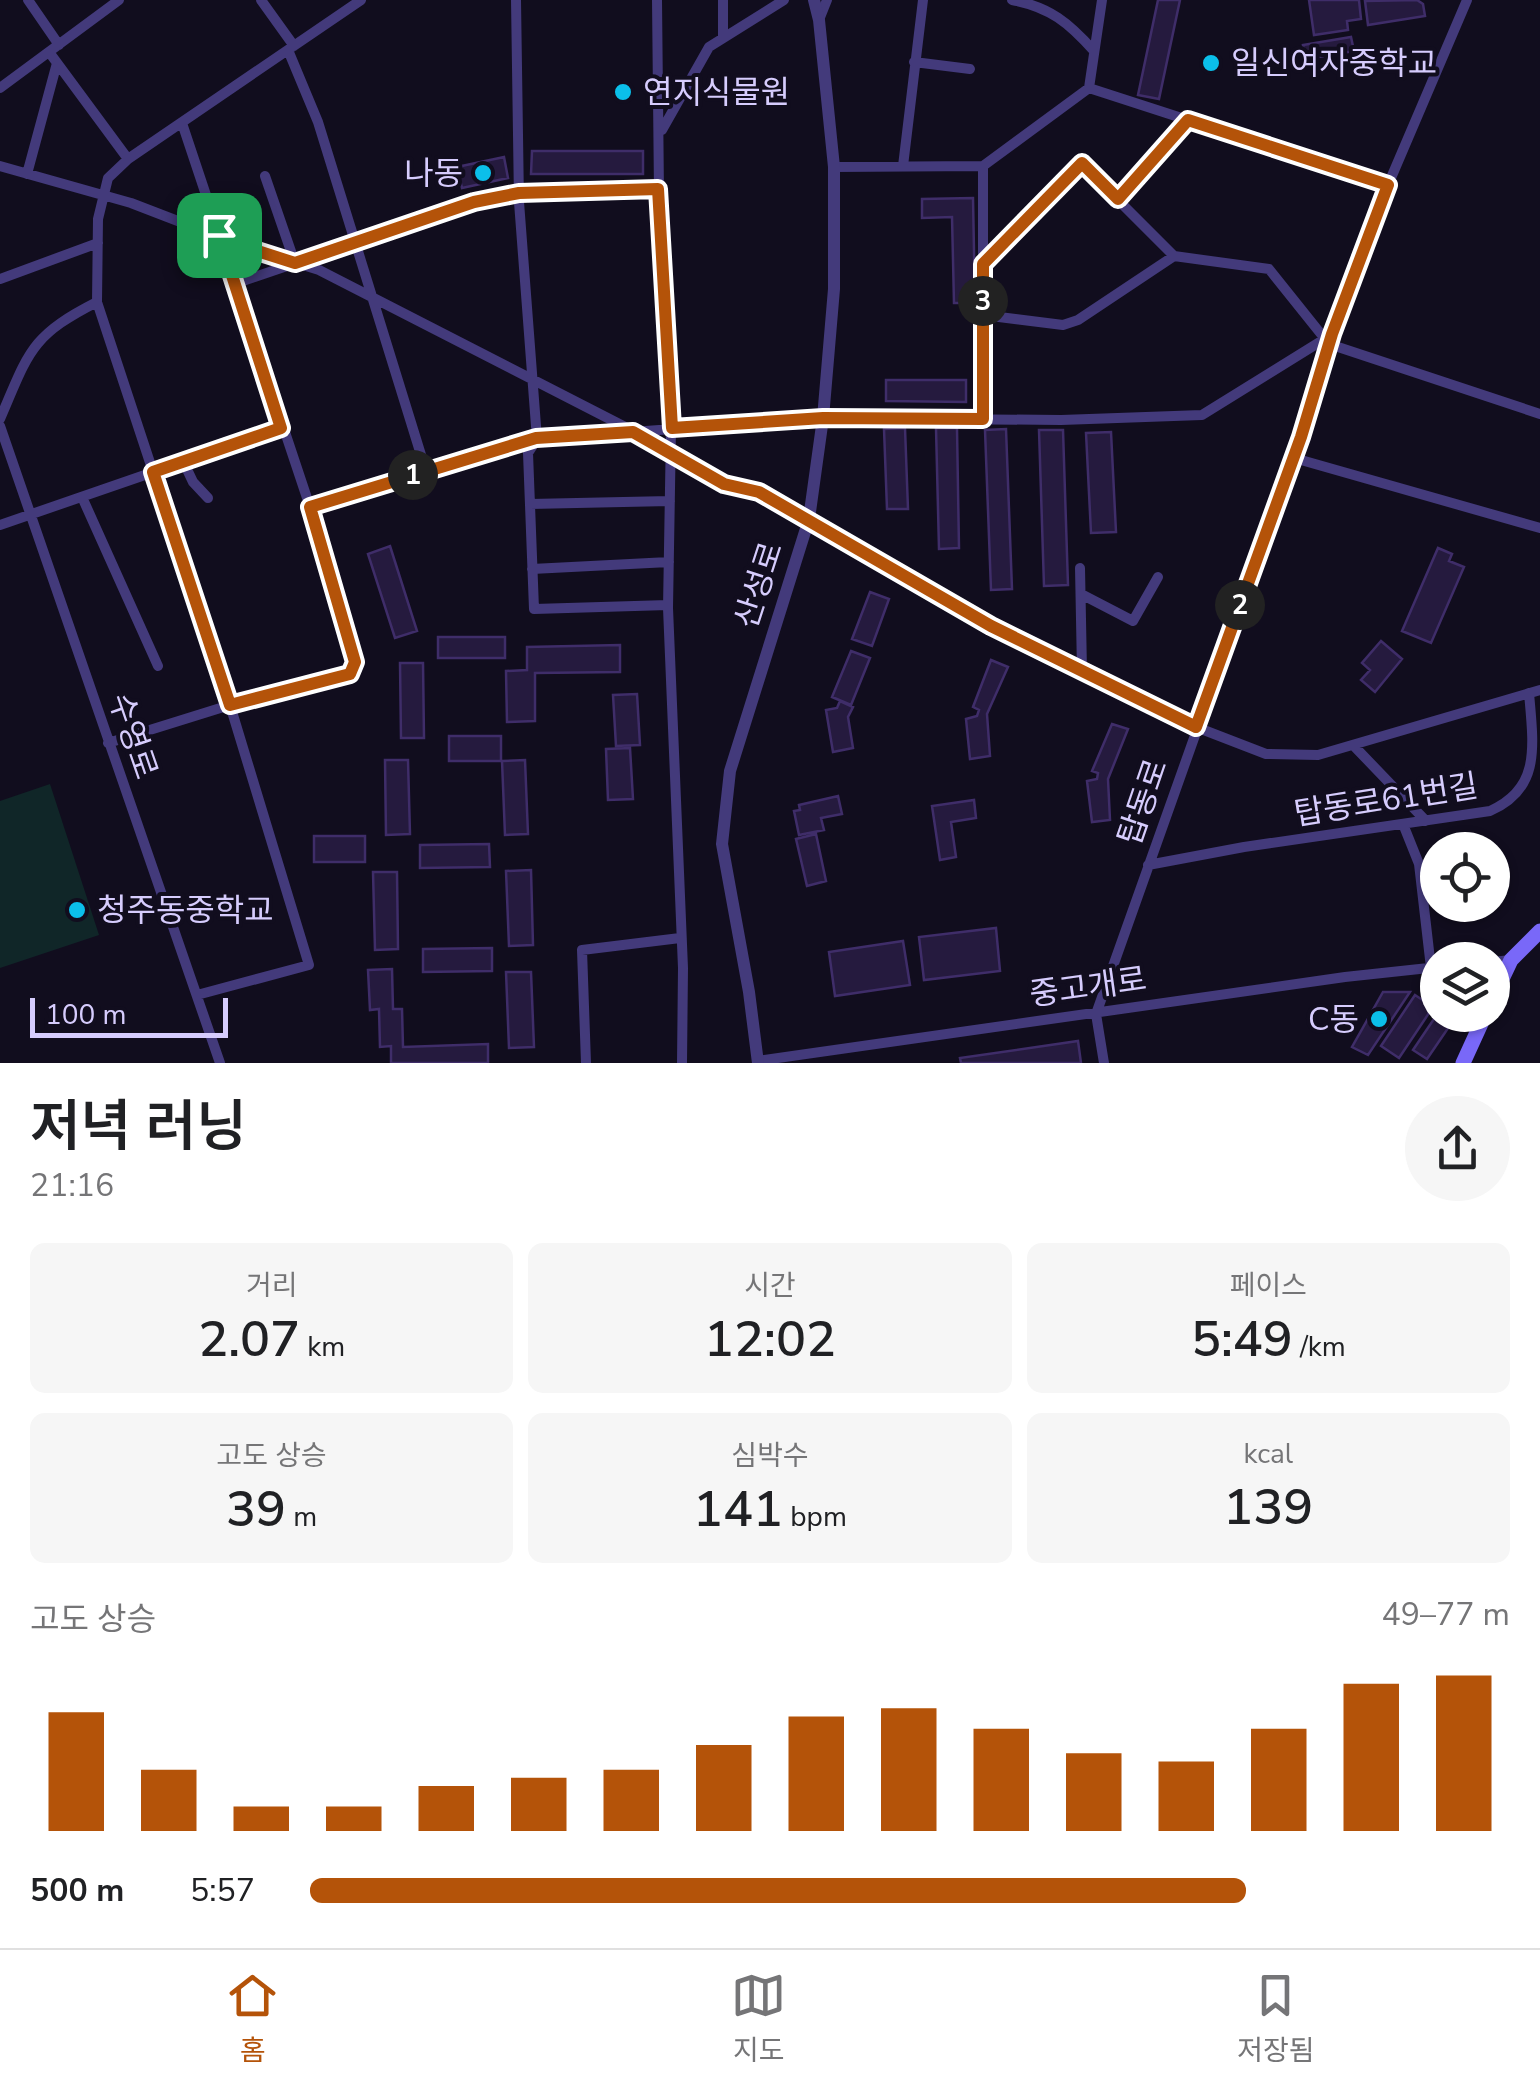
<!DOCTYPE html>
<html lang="ko">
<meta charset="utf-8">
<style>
:root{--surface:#fff;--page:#f6f6f6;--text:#202124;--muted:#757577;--line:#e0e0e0;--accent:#b45309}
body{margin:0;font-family:"Nunito Sans","Noto Sans KR",sans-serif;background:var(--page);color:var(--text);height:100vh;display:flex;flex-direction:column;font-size:38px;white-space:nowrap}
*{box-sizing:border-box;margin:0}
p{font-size:32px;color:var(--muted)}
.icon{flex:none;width:55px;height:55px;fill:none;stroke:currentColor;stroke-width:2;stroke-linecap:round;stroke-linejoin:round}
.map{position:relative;height:1063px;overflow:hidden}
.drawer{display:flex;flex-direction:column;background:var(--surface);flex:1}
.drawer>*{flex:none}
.buttons{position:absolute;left:1420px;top:832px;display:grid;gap:20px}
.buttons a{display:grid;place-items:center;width:90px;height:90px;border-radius:50%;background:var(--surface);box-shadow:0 2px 8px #0004;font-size:50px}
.scale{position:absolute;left:30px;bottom:25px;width:198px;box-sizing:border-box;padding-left:10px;border:5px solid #d6ccfd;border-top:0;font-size:28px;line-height:35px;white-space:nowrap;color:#d6ccfd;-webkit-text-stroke:8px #110d1e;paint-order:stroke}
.pin{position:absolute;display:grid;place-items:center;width:85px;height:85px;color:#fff;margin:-42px;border-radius:20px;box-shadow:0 5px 15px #0006}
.km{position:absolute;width:50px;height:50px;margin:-25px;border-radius:50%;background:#222;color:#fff;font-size:28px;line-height:50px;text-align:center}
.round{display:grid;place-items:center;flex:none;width:105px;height:105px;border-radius:52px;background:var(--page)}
.headline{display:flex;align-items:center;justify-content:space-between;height:170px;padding:0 30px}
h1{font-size:55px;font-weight:600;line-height:75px}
.metrics{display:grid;grid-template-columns:repeat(3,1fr);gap:15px;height:170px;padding:10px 30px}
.metrics div{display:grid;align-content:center;border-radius:15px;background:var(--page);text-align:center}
.metrics b{font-size:50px;font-weight:600}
.metrics small{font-size:28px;font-weight:400}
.metrics p{font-size:28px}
.chart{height:280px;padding:20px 30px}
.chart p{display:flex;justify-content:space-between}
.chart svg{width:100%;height:180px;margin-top:10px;stroke:var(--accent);stroke-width:6}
ul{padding:0 30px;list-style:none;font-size:32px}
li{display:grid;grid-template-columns:160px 120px 1fr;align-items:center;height:75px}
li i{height:25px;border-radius:12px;background:var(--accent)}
.menu{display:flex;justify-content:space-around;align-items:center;height:140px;border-top:2px solid var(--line);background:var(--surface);font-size:28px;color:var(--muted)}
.menu a{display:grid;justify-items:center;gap:5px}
.menu .selected{color:var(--accent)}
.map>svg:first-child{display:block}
.green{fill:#102628}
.building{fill:#251a3e;stroke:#3f2d69;stroke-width:2.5}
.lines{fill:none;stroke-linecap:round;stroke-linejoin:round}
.minor{stroke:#433a7b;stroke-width:10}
.tertiary{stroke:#433a7b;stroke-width:12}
.secondary{stroke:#7968f8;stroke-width:15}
.route-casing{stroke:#fff;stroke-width:20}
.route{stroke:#b45309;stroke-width:12}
.poi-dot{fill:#0bbfea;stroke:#110d1e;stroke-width:4}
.labels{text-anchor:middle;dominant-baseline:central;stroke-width:8;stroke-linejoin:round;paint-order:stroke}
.poi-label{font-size:32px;fill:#d6ccfd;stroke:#110d1e;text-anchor:start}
.street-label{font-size:32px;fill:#d6ccfd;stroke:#110d1e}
</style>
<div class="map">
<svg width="1540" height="1063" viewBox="0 0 1540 1063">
<rect width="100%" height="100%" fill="#110d1e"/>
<path class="green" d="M50,784L99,935L0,968V801Z"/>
<path class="building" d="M1158,0H1180L1159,99L1138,95Z
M1309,0H1359L1361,19L1347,21L1348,30L1314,35Z
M1417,0L1423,4L1425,16L1368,25L1365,1Z
M1351,37L1354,51L1306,59L1303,45Z
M532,151H643V174H531Z
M504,157L508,178L462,188L457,167Z
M973,198L975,303H954L952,217L922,218V199Z
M886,380H966V402L886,401Z
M905,428L908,509H887L884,429Z
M936,428H957L959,548L939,549Z
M1006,429L1012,589L991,590L985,430Z
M1039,430H1063L1068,585L1044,586Z
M1111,432L1116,532L1091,533L1086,433Z
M390,546L417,631L395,638L368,554Z
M1438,548L1452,554L1449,561L1464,567L1431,643L1402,631Z
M870,592L889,599L872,646L852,639Z
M438,637H505V658H438Z
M1381,641L1402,659L1375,692L1361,680L1370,670L1362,663Z
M620,645V672L535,673V721L507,722L506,671L527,670V647Z
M851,651L870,658L851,705L832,697Z
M991,660L1008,667L987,714L990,756L970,759L966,719L977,716L979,710L973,707Z
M400,663H423L424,738H401Z
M637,694L640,745L616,746L613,695Z
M840,701L853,707L848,717L853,748L833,752L826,710L837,708Z
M1112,724L1128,729L1108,779L1110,820L1092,822L1087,781L1097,779L1098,773L1092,771Z
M449,736H501V761H449Z
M630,748L633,799L608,800L606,749Z
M385,760H408L410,834L386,835Z
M525,760L528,834L505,835L502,761Z
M838,796L842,814L821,818L824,830L799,835L794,811L800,810L799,805Z
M974,800L976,818L951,822L956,857L940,860L932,806Z
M816,834L826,881L807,886L796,839Z
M314,836H365V862H314Z
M489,844L490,867L420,868V845Z
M531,870L533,945L509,946L506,871Z
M373,872H397L398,949L375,950Z
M996,928L1000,971L924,980L919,937Z
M903,941L910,985L835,996L829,952Z
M492,948V971L423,972V949Z
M392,969L393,1009H402L403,1047L488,1044V1063H391V1046L380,1047L379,1009L370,1010L368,970Z
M506,972H531L534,1047L509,1048Z
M1383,992H1410L1368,1055L1352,1047Z
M1415,995L1433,1007L1399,1058L1381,1046Z
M1438,1013L1457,1015L1427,1059L1413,1050Z
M1078,1041L1081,1063H961L960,1058Z"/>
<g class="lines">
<path class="minor" d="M28,0L59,45
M261,0L294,46
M516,0L519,202L537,439L528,453L534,609L668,605
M657,0L659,193L671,429L668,608L683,968L682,1063
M1012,0C1050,7 1069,23 1094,51
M819,20L827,0
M723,38V0
M288,50L318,122L426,471
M49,52L128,159
M914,62L970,69
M0,88L119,0
M1089,88L1388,185
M662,130L709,47L784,0
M0,166L131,203L248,248L319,270L633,431L725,483L759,492L991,626L1196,727L1266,754L1318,755L1540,690
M903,166L923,0
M983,166V419
M834,167L983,166L1089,88L1102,0
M27,174L57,63
M265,176L295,263
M1118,199L1188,120
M983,264L1081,163L1174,256
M0,279L98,243
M234,284L475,202L519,193L659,189
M983,315L1063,325L1078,320L1174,256L1269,269L1325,339
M1329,344L1540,414
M0,419C29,352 30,336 97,302
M0,426L220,1063
M1294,458L1540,528
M183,461L193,482L208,498
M82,497L158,666
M530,504L670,501
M310,507L537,439L823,418L1061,420L1202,415L1331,335
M0,525L281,428
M1080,568L1082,671
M532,569L669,562
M1081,594L1133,621L1158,577
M108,743L230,705L351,674L355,662L310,507L182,123
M1353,745L1426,821
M1403,824L1419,864L1431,968
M1148,865L1244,847L1490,811C1540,789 1534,749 1529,693
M1492,962L1511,960
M197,995L309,965L230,705L97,302L98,219L108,178L128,159L361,0
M757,1061L1345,977L1438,967
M586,1063L582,950L680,938
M1104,1063L1096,1014L1301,437L1332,334L1388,185L1467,0"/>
<path class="tertiary" d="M758,1063L749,992L722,844L730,771L809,519L823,418L834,289V167L819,20L814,0"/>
<path class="secondary" d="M1492,1000L1511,960L1540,931
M1463,1063L1485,1015"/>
</g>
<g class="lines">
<defs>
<path id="route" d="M1188,120L1388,185L1332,334L1301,437L1196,727L991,626L759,492L724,484L633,432L536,438L310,507L355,662L350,674L230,705L153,472L281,428L219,235L248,248L295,263L474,202L519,193L658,189L672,428L823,418L983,419V264L1082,163L1118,199Z"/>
</defs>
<use href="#route" class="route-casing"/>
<use href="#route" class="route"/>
</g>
<g class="poi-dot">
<circle cx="1211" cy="63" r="10"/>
<circle cx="623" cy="92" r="10"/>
<circle cx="483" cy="173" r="10"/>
<circle cx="77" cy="910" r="10"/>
<circle cx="1379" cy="1019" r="10"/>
</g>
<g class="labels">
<g class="poi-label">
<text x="1231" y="63">일신여자중학교</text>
<text x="643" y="92">연지식물원</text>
<text x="463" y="173" text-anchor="end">나동</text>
<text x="97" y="910">청주동중학교</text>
<text x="1359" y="1019" text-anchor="end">C동</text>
</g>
<g class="street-label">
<text transform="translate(759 585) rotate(-72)">산성로</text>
<text transform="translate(133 736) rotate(71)">수영로</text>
<text transform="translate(1386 800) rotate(-9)">탑동로61번길</text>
<text transform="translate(1143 802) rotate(-71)">탑동로</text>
<text transform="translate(1088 987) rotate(-8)">중고개로</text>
</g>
</g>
</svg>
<div class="buttons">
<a><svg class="icon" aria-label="locate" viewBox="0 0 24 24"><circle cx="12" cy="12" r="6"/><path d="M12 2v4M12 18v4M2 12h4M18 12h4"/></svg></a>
<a><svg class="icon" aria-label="layers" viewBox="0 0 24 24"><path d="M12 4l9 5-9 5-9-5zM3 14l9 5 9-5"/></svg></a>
</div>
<div class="scale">100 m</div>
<div class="pin" style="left:219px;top:235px;background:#1e9e55"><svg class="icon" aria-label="arrive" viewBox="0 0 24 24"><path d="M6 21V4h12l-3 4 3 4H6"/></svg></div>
<b class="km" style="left:413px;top:475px">1</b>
<b class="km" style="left:1240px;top:605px">2</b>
<b class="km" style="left:983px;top:301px">3</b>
</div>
<section class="drawer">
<div class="headline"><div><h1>저녁 러닝</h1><p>21:16</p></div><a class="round"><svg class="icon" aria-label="share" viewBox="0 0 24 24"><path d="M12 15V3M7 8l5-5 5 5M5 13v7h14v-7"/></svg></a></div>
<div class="metrics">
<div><p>거리</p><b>2.07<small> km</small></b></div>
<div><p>시간</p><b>12:02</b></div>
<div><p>페이스</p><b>5:49<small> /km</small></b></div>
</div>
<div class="metrics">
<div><p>고도 상승</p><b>39<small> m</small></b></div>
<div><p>심박수</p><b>141<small> bpm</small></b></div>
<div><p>kcal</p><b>139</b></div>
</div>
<div class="chart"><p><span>고도 상승</span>49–77 m</p>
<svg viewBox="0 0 160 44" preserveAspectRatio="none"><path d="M5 44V15M15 44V29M25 44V38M35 44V38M45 44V33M55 44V31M65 44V29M75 44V23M85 44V16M95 44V14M105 44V19M115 44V25M125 44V27M135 44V19M145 44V8M155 44V6"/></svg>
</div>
<ul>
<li><b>500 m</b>5:57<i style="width:78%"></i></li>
</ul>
</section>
<nav class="menu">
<a class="selected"><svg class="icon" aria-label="home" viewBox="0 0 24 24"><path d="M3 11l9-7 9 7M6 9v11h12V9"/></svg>홈</a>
<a><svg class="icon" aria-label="map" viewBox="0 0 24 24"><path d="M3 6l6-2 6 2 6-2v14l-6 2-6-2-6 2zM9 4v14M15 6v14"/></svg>지도</a>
<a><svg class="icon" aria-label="saved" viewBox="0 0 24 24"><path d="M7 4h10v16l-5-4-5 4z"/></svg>저장됨</a>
</nav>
